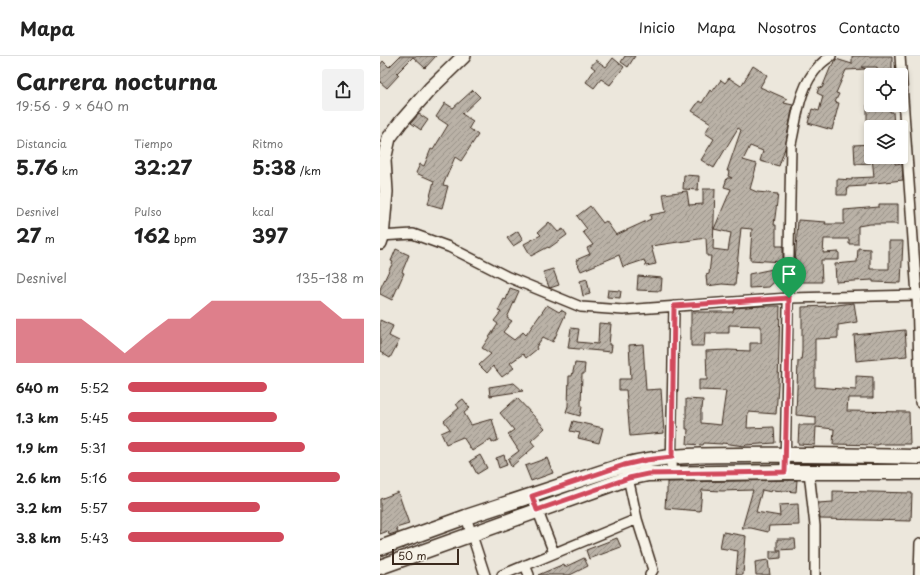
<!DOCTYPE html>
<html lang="es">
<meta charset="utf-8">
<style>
:root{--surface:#fff;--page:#f2f2f2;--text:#222;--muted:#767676;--line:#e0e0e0;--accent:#d1495b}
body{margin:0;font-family:"Playpen Sans",sans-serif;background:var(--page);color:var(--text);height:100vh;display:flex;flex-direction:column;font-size:15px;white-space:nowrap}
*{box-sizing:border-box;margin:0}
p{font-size:13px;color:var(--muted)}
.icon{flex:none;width:22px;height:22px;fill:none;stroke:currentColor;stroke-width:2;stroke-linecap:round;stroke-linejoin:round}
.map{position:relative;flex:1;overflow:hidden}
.drawer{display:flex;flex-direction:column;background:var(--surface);width:380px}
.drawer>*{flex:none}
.controls{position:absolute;left:484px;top:12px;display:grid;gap:8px}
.controls a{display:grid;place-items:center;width:44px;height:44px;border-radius:4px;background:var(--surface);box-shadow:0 2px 6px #0003;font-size:20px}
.scale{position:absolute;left:12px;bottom:10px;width:67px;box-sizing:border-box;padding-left:4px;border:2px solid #3b2a1e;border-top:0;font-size:11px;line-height:14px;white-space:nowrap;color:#3b2a1e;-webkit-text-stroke:3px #f7f3e8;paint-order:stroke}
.pin{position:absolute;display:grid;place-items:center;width:34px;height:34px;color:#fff;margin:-41px -17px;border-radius:50% 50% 50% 0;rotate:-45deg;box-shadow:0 0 4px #0007}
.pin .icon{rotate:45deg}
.round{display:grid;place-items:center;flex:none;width:42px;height:42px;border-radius:4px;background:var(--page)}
.summary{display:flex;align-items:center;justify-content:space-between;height:68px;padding:0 16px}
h1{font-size:22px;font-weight:700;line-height:30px}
.figures{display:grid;grid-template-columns:repeat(3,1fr);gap:6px;height:68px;padding:4px 16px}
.figures div{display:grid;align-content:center}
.figures b{font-size:20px;font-weight:700}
.figures small{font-size:11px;font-weight:400}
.figures p{font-size:11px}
.chart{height:112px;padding:8px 16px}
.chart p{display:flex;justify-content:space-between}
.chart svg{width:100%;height:72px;margin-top:4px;fill:var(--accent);opacity:.7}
ul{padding:0 16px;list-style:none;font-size:13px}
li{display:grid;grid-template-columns:64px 48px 1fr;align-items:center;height:30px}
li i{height:10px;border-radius:5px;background:var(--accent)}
header{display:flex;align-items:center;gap:24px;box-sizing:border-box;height:56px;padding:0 20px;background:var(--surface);border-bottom:1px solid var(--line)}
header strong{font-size:19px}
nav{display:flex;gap:22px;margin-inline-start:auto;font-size:14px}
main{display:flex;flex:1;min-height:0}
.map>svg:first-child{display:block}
.building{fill:url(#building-hatch);stroke:#3b2a1e}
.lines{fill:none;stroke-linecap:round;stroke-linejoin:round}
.street-casing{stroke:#3b2a1e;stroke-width:12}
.secondary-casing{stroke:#3b2a1e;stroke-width:16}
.primary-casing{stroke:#3b2a1e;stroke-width:17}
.street{stroke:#f7f3e8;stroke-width:9}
.secondary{stroke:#f7f3e8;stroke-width:13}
.primary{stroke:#f7f3e8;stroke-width:14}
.route-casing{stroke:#fff;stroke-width:8}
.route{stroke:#d1495b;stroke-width:5}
</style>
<header>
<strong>Mapa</strong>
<nav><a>Inicio</a><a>Mapa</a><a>Nosotros</a><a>Contacto</a></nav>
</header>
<main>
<section class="drawer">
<div class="summary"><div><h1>Carrera nocturna</h1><p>19:56 · 9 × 640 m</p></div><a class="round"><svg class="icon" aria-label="share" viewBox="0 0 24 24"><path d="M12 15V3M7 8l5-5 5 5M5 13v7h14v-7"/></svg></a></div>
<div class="figures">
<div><p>Distancia</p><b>5.76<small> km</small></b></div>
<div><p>Tiempo</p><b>32:27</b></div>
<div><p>Ritmo</p><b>5:38<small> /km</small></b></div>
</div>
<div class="figures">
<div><p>Desnivel</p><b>27<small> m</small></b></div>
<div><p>Pulso</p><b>162<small> bpm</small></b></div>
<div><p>kcal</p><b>397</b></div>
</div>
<div class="chart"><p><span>Desnivel</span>135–138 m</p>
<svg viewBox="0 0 160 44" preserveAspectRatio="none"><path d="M0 44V17L10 17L20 17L30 17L40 27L50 38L60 27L70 17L80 17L90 6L100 6L110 6L120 6L130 6L140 6L150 17L160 17V44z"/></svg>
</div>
<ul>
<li><b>640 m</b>5:52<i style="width:59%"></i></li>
<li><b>1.3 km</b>5:45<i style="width:63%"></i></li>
<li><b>1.9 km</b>5:31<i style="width:75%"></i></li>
<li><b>2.6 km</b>5:16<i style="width:90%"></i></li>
<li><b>3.2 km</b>5:57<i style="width:56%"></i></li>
<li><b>3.8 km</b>5:43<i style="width:66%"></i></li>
</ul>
</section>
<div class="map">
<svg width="540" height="519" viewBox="0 0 540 519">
<defs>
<pattern id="building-hatch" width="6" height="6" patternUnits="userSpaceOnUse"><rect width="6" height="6" fill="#bab2a7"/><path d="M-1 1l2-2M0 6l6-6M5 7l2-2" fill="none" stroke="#989187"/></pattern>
</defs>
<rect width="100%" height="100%" fill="#ece7dc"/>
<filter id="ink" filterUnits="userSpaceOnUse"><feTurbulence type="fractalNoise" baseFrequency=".025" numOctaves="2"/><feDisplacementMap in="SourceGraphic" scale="8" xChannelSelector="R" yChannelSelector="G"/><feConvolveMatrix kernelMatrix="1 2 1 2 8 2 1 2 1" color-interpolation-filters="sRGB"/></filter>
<g filter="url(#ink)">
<path class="building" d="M20,0H56L45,12L33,1L17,17L19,19L7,32L0,26V9L3,5L9,11Z
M245,0H255L248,11L241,6Z
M472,0H512V19H497V11H481L486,13L466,14L456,37L459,38L455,46L459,47L452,74L428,67L432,53L439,55L443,40L437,37L439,31L442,32L451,10H453L456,3L472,8Z
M233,2L244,11L230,29L221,23L214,32L206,26L215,13L211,10L216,4L226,11Z
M373,10L387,19L380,31L407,43L404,47L413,49L405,92L399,110L380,105L383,95L370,90L363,104L377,108L370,133L377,136L398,138L394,169H396V190H403V206L370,204L372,173L361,172L355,229L342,228L327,230L326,219L329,218L331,200H327L326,182L271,190L276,208L266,210L264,204L243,211L239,199L201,215L196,204L210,198L207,192L213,189L203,176L207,173L197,160L210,150L223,167L226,165L236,179L271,163L270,159L286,156L283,138L307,135L309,149L323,148V133H335L333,193L348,195L351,177L334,173L351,133L344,131L347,122H352L348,120L349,115H347L361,74L358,72L334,112L321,104L334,83L325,77L331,67L312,55L319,45L322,47L330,34L332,36L341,24L345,27L349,22L361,30Z
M93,34L100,41L82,58L93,65L89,72L98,79L81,105L75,101L63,129L68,130L62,152L48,148L54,125L36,117L40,108L44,110L51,93L53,94L68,69L56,61L65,47L73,52Z
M487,49H510V56H513L514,71H487Z
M39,58L48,64L41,74L31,67Z
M491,88V107L475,108L474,89Z
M492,101H515V108L522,107L523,124L485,128V130L468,131L467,139H457V123L472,124V122L494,121Z
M304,119L319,120L318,134L303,133Z
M499,148H518V168H490L478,170V188H469V183H444L443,197L459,196V204H441L442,226H419L418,207H415L418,164L446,166L445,168H464V154L499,151Z
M169,166L178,176L183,173L187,179L169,192L168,191L151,200L144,188L161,179L158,176Z
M138,175L143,184L133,190L127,182Z
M509,185H523L521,227L493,226V224L456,226L455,208L477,206L478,192L490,193V213H509Z
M16,193L29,199L22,216L24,217L12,244L0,238V233L13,206L11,205Z
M402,211V219L389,231L369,232V218Z
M173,213L179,229L170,232L169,231L163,216Z
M258,220L282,222L281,235L257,234Z
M207,223L210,238L203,240L200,225Z
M130,232L139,235L127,262L132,265L123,276L134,284L143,276L146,279L167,249L179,256L181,254L186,257L173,286L163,281L156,291L157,293L146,302L143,298L130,307L134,312L122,321L113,310L107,317L99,309L111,298L102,292L118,268L114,265L121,256L118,255L124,243L126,244Z
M228,234L241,235L240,242L227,241Z
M474,247L477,266L458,269V282L435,283V331L476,334V320L493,321V342H468L467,355L529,356L530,388H498V389L453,388L454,373L436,371L435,389L418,388L419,369H436V361L416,359L418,305H421L422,295V251L448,250Z
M381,250H400L398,329L396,358L368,356L367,372L394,371L395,387L366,389L365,390L342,387V388L324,387L323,389L307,388L308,373H306V343L323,344L322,353H321V367L341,369L346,335L319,334V324H327L326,295L348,294L370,295V287H381V270L349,269V277H325L324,290H311V256H353L354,252Z
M0,264L13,270L9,280L19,285L10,302L0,296Z
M219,267L231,268L229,289H232L231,296L188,292L191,272L199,273L197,286L218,288Z
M525,274L527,300L476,305L474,279Z
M263,288L266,334L281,333L284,377L250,380L246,334H239V323H251L249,289Z
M195,307L205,308L204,318H202L201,350L202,351L200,360L186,356L188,350L189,320H192Z
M134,327L143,335L110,340L109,331Z
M137,342L165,372L151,385L155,390L131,411L128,403L139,395L128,378L134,374L120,357Z
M83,343L90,352L84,357L91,369L112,363L118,384L112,387L111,383L92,395L83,381L66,388L61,377L70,373L64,365L79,352L76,348Z
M193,365L223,372L219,387L198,382L200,377L190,375Z
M100,399L107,412L97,418L90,405Z
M124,399L127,409L119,412L116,402Z
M167,402L173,417L151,425L145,410Z
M417,424L416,436L392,434L391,436L382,434L376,456L400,460L399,449L418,448L419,469L389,470L388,476L371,472H362L373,434L342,435L322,434L320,455L285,452L286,437H287V426Z
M453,435L532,437L531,465L440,463L438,447L453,446Z
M18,436L29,468L16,472L18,476L9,479L8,475L0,478V443Z
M343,476L366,480L363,519H356L358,495L340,492Z
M237,482L241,491L209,503L206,494Z
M397,483H415L416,493L397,494Z
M390,495H401V502L390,503Z
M204,502L208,510L190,519H158L184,508L185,511Z
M388,504L390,519H376L375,506Z"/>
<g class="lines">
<defs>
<path id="street" d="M520,0L537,239L540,346
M0,180L33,178L69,191L128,221L201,251L243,254L409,242L540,239
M405,416L411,88C417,62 419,30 439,10C442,6 447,3 451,0
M429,416L435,470V519
M247,417L257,463L273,514L270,519
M291,417L294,250
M152,440L174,497
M86,461L105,519
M145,509L149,519
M122,519L257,463
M539,519L540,487"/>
<path id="secondary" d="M0,187L2,181L6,136L4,104L9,82L21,66L50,33L84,0"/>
<path id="primary" d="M0,492L86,461L244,409C283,399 323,399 363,399C422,398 481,400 540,401
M0,511L249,422L268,418L405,416H540"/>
</defs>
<use href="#street" class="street-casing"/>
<use href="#secondary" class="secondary-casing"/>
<use href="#primary" class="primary-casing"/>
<use href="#street" class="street"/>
<use href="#secondary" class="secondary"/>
<use href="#primary" class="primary"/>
</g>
</g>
<g class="lines" filter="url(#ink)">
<defs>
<path id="route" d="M409,242L405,416L268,418L249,422L157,454L152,440L244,409L266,404L292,401L294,250Z"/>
</defs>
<use href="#route" class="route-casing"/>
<use href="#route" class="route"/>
</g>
</svg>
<div class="controls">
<a><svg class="icon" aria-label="locate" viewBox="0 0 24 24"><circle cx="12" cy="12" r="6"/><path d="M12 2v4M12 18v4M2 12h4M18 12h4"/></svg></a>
<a><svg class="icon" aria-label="layers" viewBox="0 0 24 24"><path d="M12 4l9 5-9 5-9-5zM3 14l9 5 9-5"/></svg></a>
</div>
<div class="scale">50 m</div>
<div class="pin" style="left:409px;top:242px;background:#1e9e55"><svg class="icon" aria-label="arrive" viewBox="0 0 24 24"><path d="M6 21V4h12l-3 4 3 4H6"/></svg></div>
</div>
</main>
